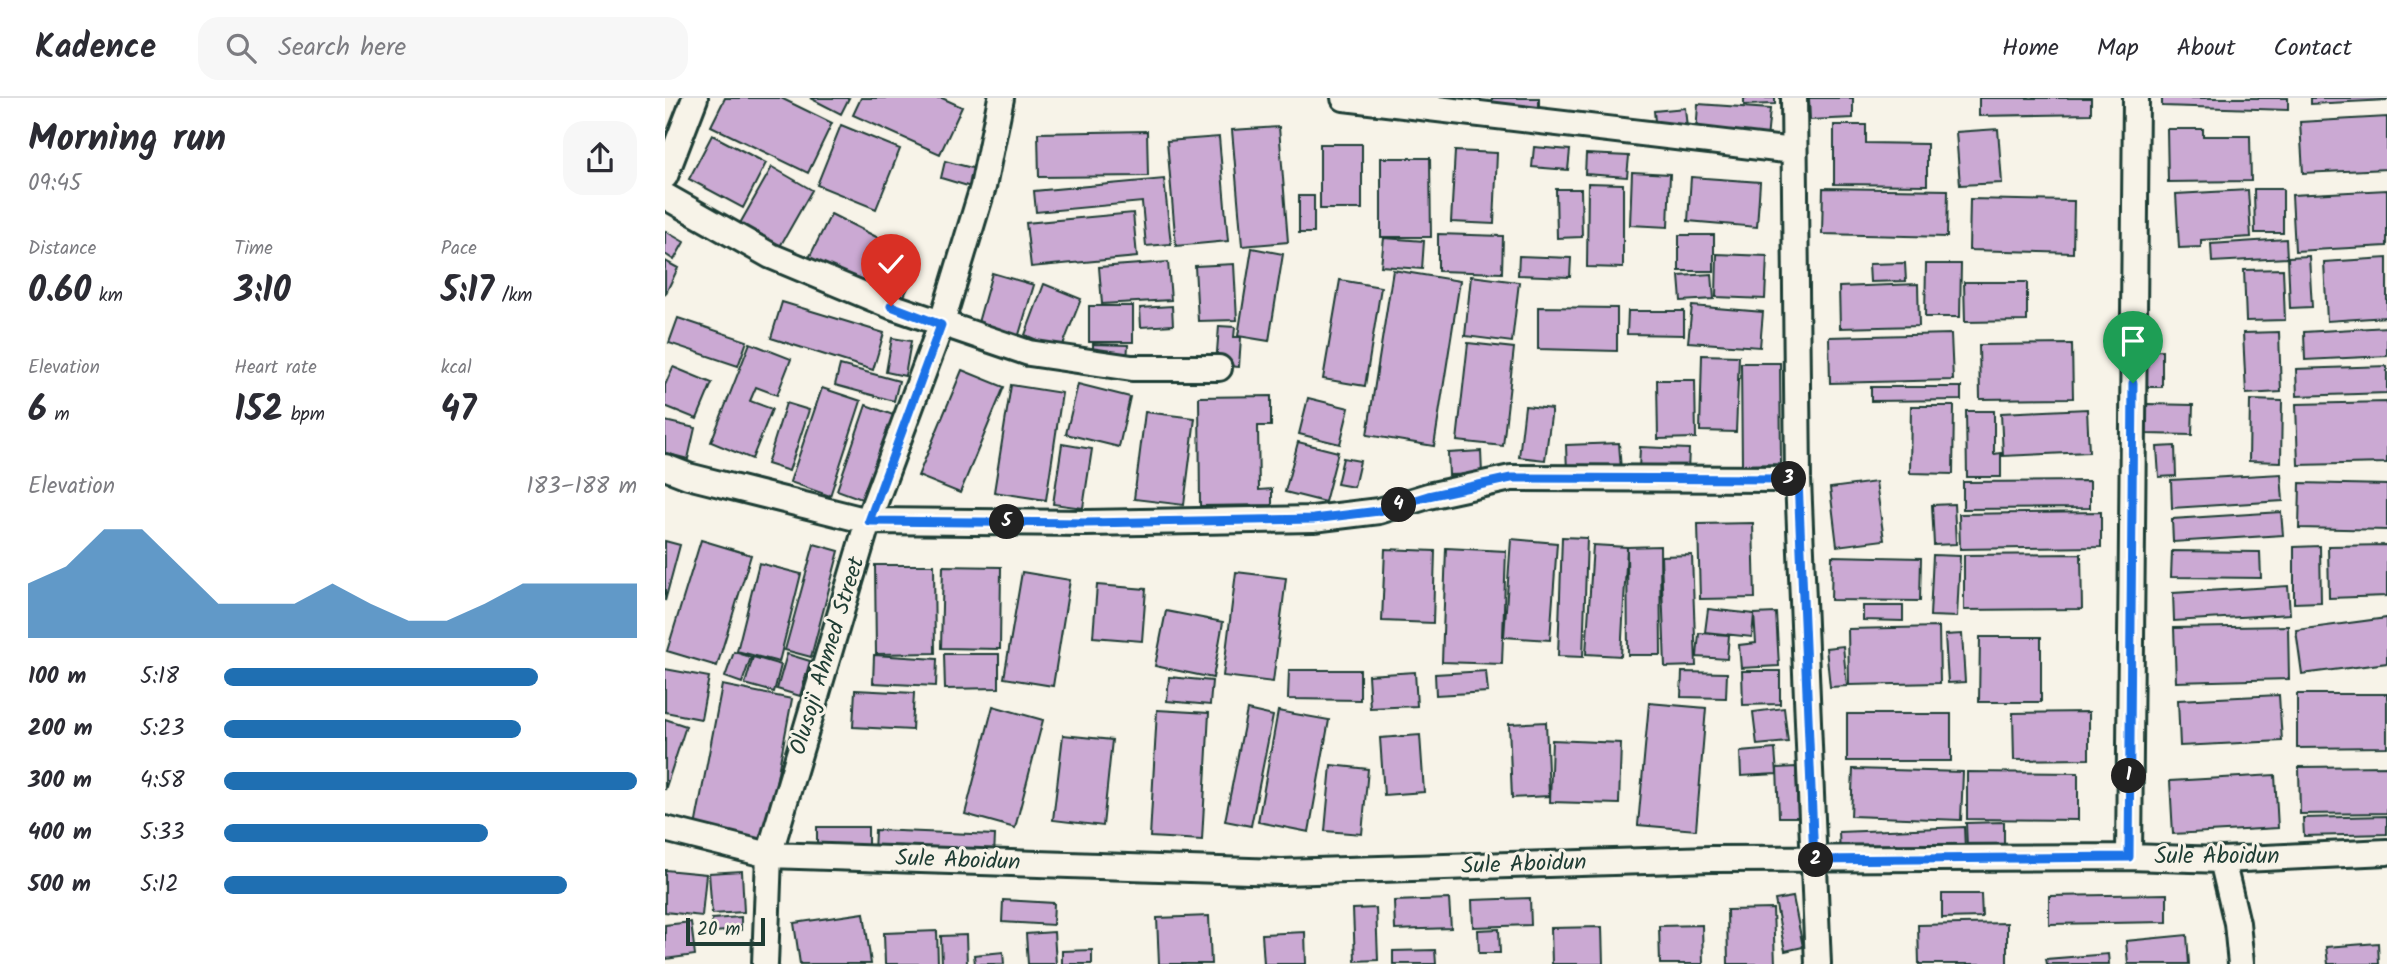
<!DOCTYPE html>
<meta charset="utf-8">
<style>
:root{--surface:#fff;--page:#f7f7f7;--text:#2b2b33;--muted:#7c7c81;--line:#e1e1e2;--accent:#1f6fb2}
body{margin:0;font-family:Kalam,sans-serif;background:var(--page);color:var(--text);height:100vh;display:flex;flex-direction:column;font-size:26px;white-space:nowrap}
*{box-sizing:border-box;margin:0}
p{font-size:23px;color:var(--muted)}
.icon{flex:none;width:38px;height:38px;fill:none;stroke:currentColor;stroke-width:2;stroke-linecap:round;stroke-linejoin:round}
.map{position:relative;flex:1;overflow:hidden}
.panel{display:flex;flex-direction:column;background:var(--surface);width:665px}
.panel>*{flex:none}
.scale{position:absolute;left:21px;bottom:18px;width:79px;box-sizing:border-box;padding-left:7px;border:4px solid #1f3d34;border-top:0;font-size:19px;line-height:24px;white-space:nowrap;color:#1f3d34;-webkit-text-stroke:5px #f7f3e8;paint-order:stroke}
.pin{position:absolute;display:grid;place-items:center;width:60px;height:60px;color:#fff;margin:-72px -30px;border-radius:50% 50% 50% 0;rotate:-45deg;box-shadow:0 0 7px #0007}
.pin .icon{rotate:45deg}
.km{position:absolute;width:35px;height:35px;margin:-18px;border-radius:50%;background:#222;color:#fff;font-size:19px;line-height:35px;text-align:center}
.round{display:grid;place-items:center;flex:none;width:74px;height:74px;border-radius:21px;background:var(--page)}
.summary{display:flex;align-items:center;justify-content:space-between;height:119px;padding:0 28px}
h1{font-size:38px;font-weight:700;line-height:52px}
.figures{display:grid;grid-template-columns:repeat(3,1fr);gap:10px;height:119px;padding:7px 28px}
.figures div{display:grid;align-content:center}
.figures b{font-size:35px;font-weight:700}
.figures small{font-size:19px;font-weight:400}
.figures p{font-size:19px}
.chart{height:196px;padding:14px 28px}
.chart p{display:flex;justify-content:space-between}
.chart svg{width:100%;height:126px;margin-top:7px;fill:var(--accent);opacity:.7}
ul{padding:0 28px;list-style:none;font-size:23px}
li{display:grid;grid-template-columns:112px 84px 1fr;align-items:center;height:52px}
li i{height:18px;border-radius:9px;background:var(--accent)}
header{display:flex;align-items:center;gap:42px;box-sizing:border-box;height:98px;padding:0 35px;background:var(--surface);border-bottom:2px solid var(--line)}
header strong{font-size:33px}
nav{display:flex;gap:38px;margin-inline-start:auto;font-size:24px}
.search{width:490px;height:63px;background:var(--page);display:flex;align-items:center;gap:18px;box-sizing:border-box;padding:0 24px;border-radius:21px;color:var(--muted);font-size:26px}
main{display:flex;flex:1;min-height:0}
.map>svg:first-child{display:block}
.building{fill:#cba9d3;stroke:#1f3d34;stroke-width:2}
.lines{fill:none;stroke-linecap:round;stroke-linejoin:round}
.street-casing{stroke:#1f3d34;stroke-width:30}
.street{stroke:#f7f3e8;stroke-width:24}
.route-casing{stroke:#fff;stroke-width:14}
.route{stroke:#1a73e8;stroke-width:9}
.labels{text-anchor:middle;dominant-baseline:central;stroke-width:6;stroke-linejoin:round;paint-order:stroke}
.street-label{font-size:23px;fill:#1f3d34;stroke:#f7f3e8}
</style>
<header>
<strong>Kadence</strong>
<div class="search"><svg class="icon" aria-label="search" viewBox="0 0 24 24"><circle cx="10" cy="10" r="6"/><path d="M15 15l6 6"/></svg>Search here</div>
<nav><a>Home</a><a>Map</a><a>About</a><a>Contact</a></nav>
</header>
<main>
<section class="panel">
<div class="summary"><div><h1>Morning run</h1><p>09:45</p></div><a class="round"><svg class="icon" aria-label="share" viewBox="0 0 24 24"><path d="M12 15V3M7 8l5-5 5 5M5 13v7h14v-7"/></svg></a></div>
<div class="figures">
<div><p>Distance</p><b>0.60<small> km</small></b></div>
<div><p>Time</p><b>3:10</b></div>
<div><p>Pace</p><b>5:17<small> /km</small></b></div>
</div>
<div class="figures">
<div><p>Elevation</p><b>6<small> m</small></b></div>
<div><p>Heart rate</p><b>152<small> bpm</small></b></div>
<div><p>kcal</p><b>47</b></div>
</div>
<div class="chart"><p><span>Elevation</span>183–188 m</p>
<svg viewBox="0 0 160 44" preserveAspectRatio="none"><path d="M0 44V25L10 19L20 6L30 6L40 19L50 32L60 32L70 32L80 25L90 32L100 38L110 38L120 32L130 25L140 25L150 25L160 25V44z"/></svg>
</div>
<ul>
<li><b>100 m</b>5:18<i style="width:76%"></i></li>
<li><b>200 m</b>5:23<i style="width:72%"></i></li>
<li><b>300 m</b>4:58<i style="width:100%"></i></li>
<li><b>400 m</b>5:33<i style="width:64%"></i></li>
<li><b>500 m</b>5:12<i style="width:83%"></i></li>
</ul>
</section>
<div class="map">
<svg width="1722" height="866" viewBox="0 0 1722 866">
<rect width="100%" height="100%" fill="#f7f3e8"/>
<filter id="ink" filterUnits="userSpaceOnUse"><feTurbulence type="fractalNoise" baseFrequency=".0143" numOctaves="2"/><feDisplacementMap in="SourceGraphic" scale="14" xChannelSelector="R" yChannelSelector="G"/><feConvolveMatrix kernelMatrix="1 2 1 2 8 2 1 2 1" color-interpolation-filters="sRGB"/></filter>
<g filter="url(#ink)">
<path class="building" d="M60,0H116L167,25L143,75L46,28Z
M145,0H184L176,16Z
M196,0H277L297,9L275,56L188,17Z
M827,0H874V12L827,11Z
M1079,0H1110V6L1079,7Z
M1144,0H1188V20L1145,22Z
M1314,0H1426V16L1314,18Z
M1497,0H1623V12L1497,8Z
M1646,0H1722V2L1646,6Z
M1033,6L1105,11L1102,42L1031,37Z
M1020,10L1022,30L991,33L989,13Z
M1722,19V71L1638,75L1635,24Z
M176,27L235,51L211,111L152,87Z
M1169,27H1201V45L1262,46V87L1169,86Z
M614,29L623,144L577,148L567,32Z
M1333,31L1337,85L1295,87L1291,34Z
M1502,31H1538V38H1585L1586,83L1503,84Z
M482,33L483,78L374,79L373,35Z
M47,37L101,65L78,110L24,81Z
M554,39L563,143L511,148L502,43Z
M655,46H697V111H655Z
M869,49L905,52L903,72L867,69Z
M790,53L832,55L829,126L786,124Z
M921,56L964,58L962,79L920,76Z
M716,60H765L766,139H716Z
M280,63L311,71L306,89L276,80Z
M107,69L147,92L113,152L73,129Z
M967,74L1005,76L1003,129L965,127Z
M1026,79L1095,84L1092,129L1023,123Z
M499,81L506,146L481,148L477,104L371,114L369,93Z
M923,85L958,86V170L922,169Z
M1158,90L1283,92L1282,139L1157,136Z
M891,91H916L917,139L892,140Z
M1589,91H1618V135H1590Z
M1583,92L1586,139L1536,142V149L1514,150L1511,96Z
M1722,92V148L1630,153L1627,97Z
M634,98H649V135H634Z
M1305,101L1409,103L1408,155L1304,152Z
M468,115L472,159L366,169L361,125Z
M166,116L257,162L234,208L143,162Z
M0,133L19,144L9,162L0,156Z
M773,136L838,138L837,175L773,173Z
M1014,137H1049V173H1014Z
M719,140L759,143L757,171L716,168Z
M1621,141L1622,160L1547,164L1546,146Z
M587,150L618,156L604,243L573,238Z
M1052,156L1102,158L1100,201L1051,199Z
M854,158L906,160L905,179L853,177Z
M1644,158L1647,209L1625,210L1623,159Z
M1722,160V219L1662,223L1659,164Z
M0,163L13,170L0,197Z
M503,164L506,202L437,206L434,169Z
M1240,165L1241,183L1205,184L1204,166Z
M569,166L572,222L533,223L530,168Z
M1261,166H1296L1295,219H1260Z
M1618,171L1620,222L1581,223L1579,172Z
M728,172L795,183L769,348L702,337Z
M327,175L369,187L353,240L312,228Z
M1047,176L1049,201L1016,203L1014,178Z
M806,178L854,184L847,244L800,238Z
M675,182L716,189L700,288L658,281Z
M1299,184H1362V223L1300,224Z
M379,186L416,201L396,252L360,237Z
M1253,186L1254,228L1175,230L1174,189Z
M117,204L219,235L208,272L106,240Z
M424,208H468V244H424Z
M507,208L508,227L476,229L475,210Z
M1027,208L1098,214L1095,249L1023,244Z
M873,209L952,210V253L873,251Z
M963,213H1019V237L962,236Z
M13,220L82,243L73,268L4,245Z
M554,228L570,229L569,239H576L574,269L551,267Z
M1722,229V258L1640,262L1639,234Z
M1614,234L1616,294L1581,296L1578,235Z
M1286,236L1288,282L1165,285L1164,239Z
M227,240L246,243L240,278L221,274Z
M85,245L126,261L112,297L91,289L85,303L107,311L87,361L46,344Z
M803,245L849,250L838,348L792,343Z
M428,246L463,247L462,263L428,262Z
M1407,246L1408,300L1315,301L1314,247Z
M1497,252V289H1479L1478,253Z
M1037,257L1074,258L1071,334L1035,333Z
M1076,265H1115L1116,366L1077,367Z
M175,267L234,283L229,303L170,287Z
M1722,268V295L1632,298L1631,271Z
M8,269L47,285L32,321L0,308V287Z
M297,272L339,289L295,395L253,378Z
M992,282H1030L1031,340L993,341Z
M413,286L465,299L454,349L401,336Z
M346,287L397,295L381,402L329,394Z
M1206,289H1296V302L1206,303Z
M157,290L196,303L165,398L125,384Z
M606,298V328H593L594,392L607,391V407L535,408L534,299Z
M643,300L684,310L675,346L634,336Z
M1585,302L1617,303L1616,364L1584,363Z
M1722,304V365L1633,367L1631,306Z
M121,305L144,312L124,373L102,366Z
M1482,306L1528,307L1527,337L1481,336Z
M201,307L231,318L202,403L172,392Z
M860,308L887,311L880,362L854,359Z
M1246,308H1289L1288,376L1245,375Z
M1422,311L1424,354L1338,358L1336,315Z
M1301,313H1329V356L1336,355V379H1302Z
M480,314L530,320L519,407L469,401Z
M0,323L30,330L23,361L0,355Z
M633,344L673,354L660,404L620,394Z
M954,345L956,372L902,374L901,347Z
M397,346L427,351L418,410L388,406Z
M1510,348L1511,378L1494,379L1492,349Z
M975,349L1024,351L1023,374L974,372Z
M816,353L817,376L784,377L783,355Z
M678,360L695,363L689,389L672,386Z
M1616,376L1618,403L1507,410L1506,382Z
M1425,383V410L1298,411V384Z
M1211,384L1219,442L1172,448L1165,390Z
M1635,385L1722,387V432L1634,430Z
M1289,406L1291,446L1269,447L1267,407Z
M1436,414V449L1295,451L1294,416Z
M1616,414L1618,437L1508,444L1507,421Z
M1088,425L1090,500L1035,501L1033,426Z
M897,439L922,440L918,559L893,558Z
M846,441L892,445L885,542L839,539Z
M36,442L86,457L52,568L2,553Z
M0,443L15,447L0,503Z
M149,446L174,453L146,559L120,552Z
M928,447L962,449L956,558L921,556Z
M1722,447V498L1664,500L1663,448Z
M995,448L996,557H963L962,449Z
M1655,448L1656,504L1629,505V449Z
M781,450L841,453L837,566L777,564Z
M720,451L770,453L768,525L717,523Z
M1507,453L1595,454L1596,480L1506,479Z
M1416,456L1417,511L1299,512V457Z
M1027,457L1031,568L1000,569L996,458Z
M1268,457L1295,458L1292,519L1265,518Z
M1167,458L1256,460L1255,503L1166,502Z
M94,465L136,476L114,564L72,553Z
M210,467H269L270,555L211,556Z
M278,468L336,469L335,551L276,550Z
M357,474L405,482L388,588L339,580Z
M571,474L621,480L608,584L558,578Z
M432,487L481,491L477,543L428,539Z
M1623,488L1625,516L1509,523L1508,495Z
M1198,508H1238V523L1198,522Z
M1043,511L1089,516L1087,539L1040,534Z
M501,513L558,524L548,580L490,568Z
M1111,515L1114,568L1076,570L1074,547L1091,545L1089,516Z
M1722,520V565L1637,576L1631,532Z
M1623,528L1624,581L1511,584L1509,530Z
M1274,529L1275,585L1184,587L1183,531Z
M1034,535L1064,537L1062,561L1032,559Z
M1297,536L1300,584L1283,585L1280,537Z
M1315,539H1376V604H1314Z
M1178,548L1182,588L1165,589L1161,550Z
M69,554L86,559L77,585L60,579Z
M122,556L145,563L135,598L112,591Z
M279,556H334V590L280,591Z
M209,557L272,561L271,588L208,585Z
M88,559L116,567L109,594L80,586Z
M0,571L44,579L36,621L0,614Z
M624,572H695V602L623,601Z
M821,573L823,594L771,597L770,576Z
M1077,573H1115V606L1078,607Z
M750,574L752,608L705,610L703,577Z
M1017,574L1062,575L1061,600L1016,599Z
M504,579L547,583L545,607L502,603Z
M57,587L127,601L99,748L29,734Z
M190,592L249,595L247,632L188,629Z
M1632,596H1722V649L1632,650Z
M1614,597L1617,643L1515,648L1513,602Z
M984,605L1041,610L1031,732L973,727Z
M328,608L378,622L350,730L300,716Z
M1119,610L1123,644L1092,647L1088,614Z
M492,612L544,615L537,742L485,739Z
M582,612L608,618L586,728L560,723Z
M613,613L664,622L644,734L593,724Z
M1424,614V661L1349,662L1348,615Z
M1182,616H1286V663H1182Z
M0,621L21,628L0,692Z
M881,624L884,698L847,700L844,626Z
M398,637L447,642L438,728L388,722Z
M755,637L759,694L719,697L715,640Z
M887,642L956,645L954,706L885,704Z
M1110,651L1112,676L1076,678L1075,654Z
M666,667L703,671L697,736L660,733Z
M1722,668V715L1635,716L1634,669Z
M1131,669L1133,719H1114L1112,670Z
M1188,671L1298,674L1296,722L1186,718Z
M1302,674L1413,675V722L1302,721Z
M1610,677L1613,730L1508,736L1505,683Z
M1722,718V736L1639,738L1638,720Z
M1339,724V748H1302L1301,725Z
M152,729H203V749H152Z
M1299,729L1300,751L1175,757L1174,734Z
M210,732L330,737L329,758L209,754Z
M0,772L41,776L37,818L0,814Z
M77,773L79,814L47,816L44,775Z
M1277,796H1316L1317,819L1277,820Z
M1502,796V824L1384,826V798Z
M1128,799L1138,849L1120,853L1110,802Z
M865,800L866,827L808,829L807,802Z
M784,801L786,830L730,832L729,803Z
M338,802L389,805L388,827L337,824Z
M711,810L713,862L690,863L688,811Z
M1108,811L1110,866H1130H1063L1062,812Z
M199,815L206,866H135L129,825Z
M544,818L546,866H494L492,820Z
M76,819V832L48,834L47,821Z
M26,824L30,857L0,861V827Z
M1342,825V866H1254L1253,827Z
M1037,827L1038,866H995L994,828Z
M937,829L938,866H887L886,830Z
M834,831L835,855H814L813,832Z
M272,833L273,866H220L219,835Z
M389,834L391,866H363L361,836Z
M640,834L641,866H599L597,836Z
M301,837L302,866H277L276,838Z
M1522,837L1524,866H1463L1461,843Z
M1713,845L1714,866H1663L1661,849Z
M427,852V866H397V853Z
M770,852L771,866H728V853Z
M338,854L339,866H310L309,857Z
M1443,856L1444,866H1382L1381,861Z"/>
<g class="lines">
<defs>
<path id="street" d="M679,0L1129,53
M1129,0L1133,381L1153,866
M0,78L30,0
M0,98L106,158L226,208L364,255L467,270H554
M0,369L23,378L203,423L421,425L648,421L714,413L763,398L846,380L1133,381
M0,731L104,757L617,774L1046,761L1464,759L1557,762L1722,754
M1464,759L1471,0
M1557,762L1572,825L1576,866
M100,866L104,757L203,423L276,227L318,89L336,0"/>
</defs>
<use href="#street" class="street-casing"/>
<use href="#street" class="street"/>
</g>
</g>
<g class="lines" filter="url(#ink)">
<defs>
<path id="route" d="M226,208L276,227L204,423L421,425L648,421L714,413L763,398L846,380L1133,381L1149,762L1464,759L1468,285"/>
</defs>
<use href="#route" class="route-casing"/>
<use href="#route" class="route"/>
</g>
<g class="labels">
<g class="street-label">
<text transform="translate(163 558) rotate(-73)">Olusoji Ahmed Street</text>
<text x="1552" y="759">Sule Aboidun</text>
<text transform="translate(293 763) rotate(2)">Sule Aboidun</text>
<text transform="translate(859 767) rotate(-2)">Sule Aboidun</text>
</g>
</g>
</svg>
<div class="scale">20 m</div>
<div class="pin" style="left:1468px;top:285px;background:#1e9e55"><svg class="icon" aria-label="arrive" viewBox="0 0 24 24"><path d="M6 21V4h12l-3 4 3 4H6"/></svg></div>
<div class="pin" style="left:226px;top:208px;background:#d93025"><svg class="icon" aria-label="check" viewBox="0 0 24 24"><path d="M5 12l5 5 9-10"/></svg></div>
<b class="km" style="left:1464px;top:678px">1</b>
<b class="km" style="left:1151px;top:762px">2</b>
<b class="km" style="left:1124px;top:381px">3</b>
<b class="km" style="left:734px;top:407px">4</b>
<b class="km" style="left:342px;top:424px">5</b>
</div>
</main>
